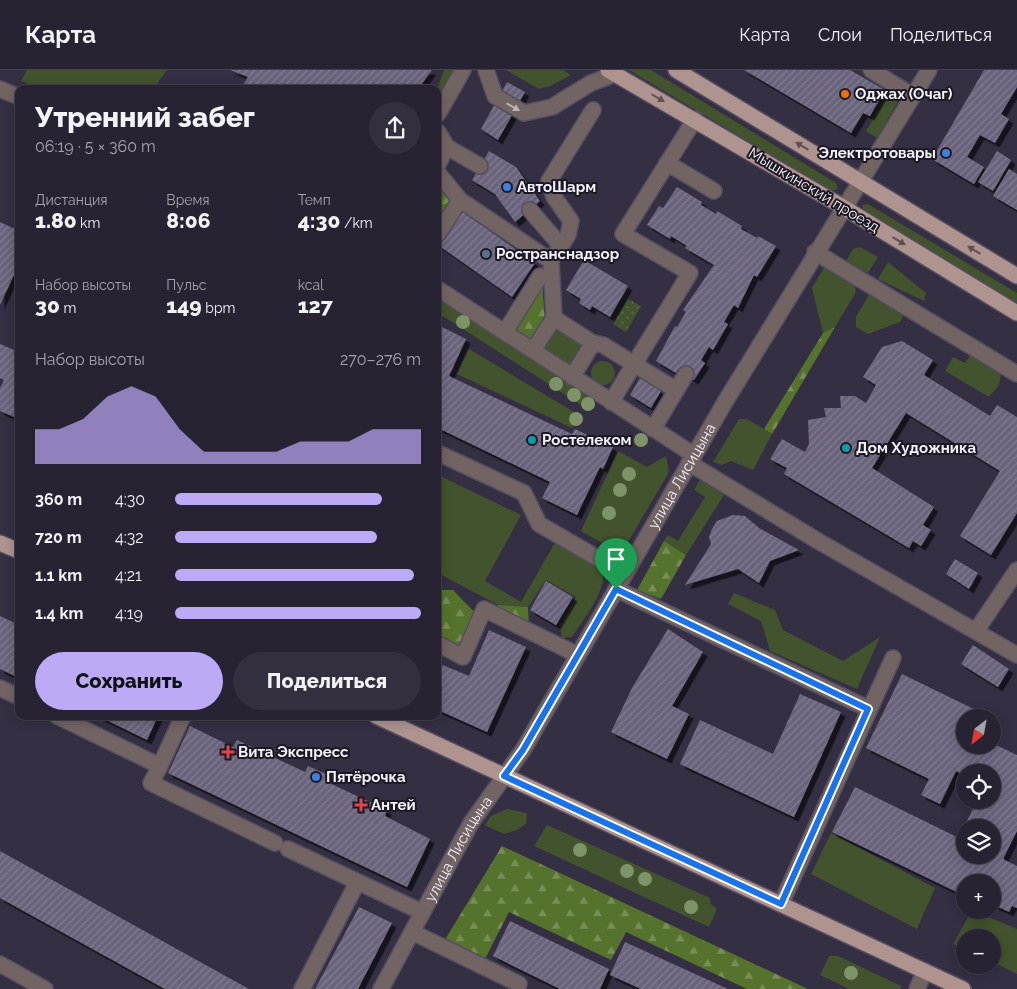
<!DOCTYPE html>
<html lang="ru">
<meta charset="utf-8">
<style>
:root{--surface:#282333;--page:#342f3f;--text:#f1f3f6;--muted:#a5a4ac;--line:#44404e;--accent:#bcaaf6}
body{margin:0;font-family:Raleway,sans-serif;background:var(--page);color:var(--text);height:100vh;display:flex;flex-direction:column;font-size:19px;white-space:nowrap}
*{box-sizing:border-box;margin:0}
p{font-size:16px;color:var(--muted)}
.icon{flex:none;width:28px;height:28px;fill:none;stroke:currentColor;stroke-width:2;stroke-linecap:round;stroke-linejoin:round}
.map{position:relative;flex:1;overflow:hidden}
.side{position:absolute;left:15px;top:15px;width:426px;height:635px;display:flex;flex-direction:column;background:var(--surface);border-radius:10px;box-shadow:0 2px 12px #0003,0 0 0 1px var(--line)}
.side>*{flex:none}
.needle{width:32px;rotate:211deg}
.buttons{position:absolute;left:956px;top:639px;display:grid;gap:10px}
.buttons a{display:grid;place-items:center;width:45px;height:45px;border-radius:50%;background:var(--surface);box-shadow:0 2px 12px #0003,0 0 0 1px var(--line);font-size:25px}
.pin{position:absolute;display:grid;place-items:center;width:42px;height:42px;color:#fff;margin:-51px -21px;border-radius:50% 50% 50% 0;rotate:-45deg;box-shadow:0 0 5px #0007}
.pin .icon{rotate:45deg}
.round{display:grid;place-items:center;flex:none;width:52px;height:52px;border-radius:26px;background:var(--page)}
.overview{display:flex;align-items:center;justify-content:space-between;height:85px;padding:0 20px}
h1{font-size:28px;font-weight:800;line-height:38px}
.metrics{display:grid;grid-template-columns:repeat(3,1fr);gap:8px;height:85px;padding:5px 20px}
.metrics div{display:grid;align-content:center}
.metrics b{font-size:21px;font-weight:800}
.metrics small{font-size:14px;font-weight:400}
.metrics p{font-size:14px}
.chart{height:140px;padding:10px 20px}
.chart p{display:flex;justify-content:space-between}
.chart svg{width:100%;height:90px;margin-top:5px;fill:var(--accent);opacity:.7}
.cta{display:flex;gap:10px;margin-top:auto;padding:10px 20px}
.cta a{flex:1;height:58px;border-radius:30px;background:var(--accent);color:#111;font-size:20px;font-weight:800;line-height:58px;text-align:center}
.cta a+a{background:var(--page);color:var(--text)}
ul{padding:0 20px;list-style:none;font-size:16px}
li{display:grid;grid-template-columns:80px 60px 1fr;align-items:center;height:38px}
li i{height:12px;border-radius:6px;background:var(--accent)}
header{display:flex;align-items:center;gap:30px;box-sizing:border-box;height:70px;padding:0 25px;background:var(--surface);border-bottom:1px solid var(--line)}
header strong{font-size:24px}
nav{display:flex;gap:28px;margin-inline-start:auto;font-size:18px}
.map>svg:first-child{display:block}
.grass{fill:#42532d}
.forest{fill:url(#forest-firs)}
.park{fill:url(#park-dots)}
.building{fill:url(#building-hatch);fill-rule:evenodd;filter:url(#shadow)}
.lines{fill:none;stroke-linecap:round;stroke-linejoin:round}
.minor-casing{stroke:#544e62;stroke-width:18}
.major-casing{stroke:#544e62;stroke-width:18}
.minor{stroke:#716462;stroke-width:15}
.major{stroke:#ae938f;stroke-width:15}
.tree{fill:#7e9367}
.oneway{fill:#5e5053}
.oneway2{fill:#b9b1b8}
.route-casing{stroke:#fff;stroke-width:10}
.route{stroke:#1a73e8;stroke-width:6}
.food-dot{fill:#e8710a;stroke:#1c1922;stroke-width:2}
.shop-dot{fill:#3f7fe0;stroke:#1c1922;stroke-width:2}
.service-dot{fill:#5c6f8a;stroke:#1c1922;stroke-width:2}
.culture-dot{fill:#0f9aa8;stroke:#1c1922;stroke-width:2}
.health-dot{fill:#e0444e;stroke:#1c1922;stroke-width:2}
.labels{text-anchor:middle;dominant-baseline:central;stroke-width:4;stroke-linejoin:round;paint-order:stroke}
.poi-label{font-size:15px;font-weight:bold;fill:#f4f0fe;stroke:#1c1922;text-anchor:start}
.street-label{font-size:15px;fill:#f4f0fe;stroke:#1c1922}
</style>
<header>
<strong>Карта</strong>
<nav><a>Карта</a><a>Слои</a><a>Поделиться</a></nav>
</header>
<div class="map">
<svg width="1017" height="919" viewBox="0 0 1017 919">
<defs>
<pattern id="forest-firs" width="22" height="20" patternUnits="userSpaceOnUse" patternTransform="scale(1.25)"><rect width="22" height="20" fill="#56732d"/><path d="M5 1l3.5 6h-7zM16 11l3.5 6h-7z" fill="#778e57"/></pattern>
<pattern id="park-dots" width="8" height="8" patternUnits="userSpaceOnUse" patternTransform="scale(1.25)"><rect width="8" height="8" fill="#42532d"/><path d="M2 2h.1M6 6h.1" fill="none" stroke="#5e6c4c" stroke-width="1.8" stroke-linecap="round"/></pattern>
<pattern id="building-hatch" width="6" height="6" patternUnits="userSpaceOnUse" patternTransform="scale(1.25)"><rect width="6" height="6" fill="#6b647c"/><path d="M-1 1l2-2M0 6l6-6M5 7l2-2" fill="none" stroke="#817a90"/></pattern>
<filter id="shadow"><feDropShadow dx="4.5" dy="4.5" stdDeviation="0" flood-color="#0009"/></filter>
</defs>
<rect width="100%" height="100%" fill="#352f44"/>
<path class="grass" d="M27,0H167L153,19H42L21,11Z
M444,0H458L442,27L437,19Z
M506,0H563L571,5L550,16L539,19Z
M629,0H651L836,113L838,119L831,121Z
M894,23L900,28L877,68L866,61L882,34Z
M868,134L1017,223V233L864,141L862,135Z
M860,177L878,187L868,203L846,191L853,179Z
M888,192L926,223L924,231L878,209Z
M825,196L854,212L856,222L835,257L823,263L812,218Z
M870,223L905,243L900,252L868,264L856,257V247Z
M443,231L594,330L589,340L438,243Z
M554,256L583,276L569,297L540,277Z
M469,279L584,348L572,358L457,304Z
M971,284L998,299L1001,304L999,315L989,327L945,301L953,287L965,293Z
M591 303a12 12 0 1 1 24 0a12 12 0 1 1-24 0Z
M739,349H747L772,364L753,400L731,391L722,395L713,392Z
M618,381L647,397L666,386L669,402L621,484L581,461Z
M438,405L521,445L485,511L521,532L557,469C570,477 585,483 597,493C617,509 582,551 572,567L562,568L560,556L576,527L546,510L528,537L498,535L438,503Z
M700,410L724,425L686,485L664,471L668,465L678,471L705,427L694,420Z
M734,523L775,540L783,560L843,591L880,567L857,619L770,581L761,551L728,534Z
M507,739L527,743L526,754L517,760L504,764L485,755L491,746Z
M547,755L710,828L711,834L717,839L709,857L534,776Z
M831,763L935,818L917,859L811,804Z
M972,840L1017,859V904L993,892L992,868H965V879L953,874Z
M829,886H838L901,916V919H849L820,905Z"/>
<path class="forest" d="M438,110L454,130L438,154Z
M542,213L545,250L532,271L513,258Z
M835,257L772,364L764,359L823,263Z
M664,471L686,485L661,529L637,520Z
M438,520H453L476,544L462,583L438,570Z
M498,535L528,537L529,556L496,541Z
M502,776L808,919H747L626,862L611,890L509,842L484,891L443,873Z"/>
<path class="park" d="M628,229L641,236L626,262L613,254Z"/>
<path class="building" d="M230,0H432L418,19H240L248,7Z
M744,0H850L885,20L870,46L863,43L851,63Z
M984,0H1017V17L1001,44L1009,49L995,73L980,65L967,87L984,97L974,114L932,89Z
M507,12L525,22L498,70L481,59Z
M489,81L516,97L540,131L515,152L495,124L472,110Z
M997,81L1011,90L993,121L978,112Z
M1009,99L1017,104V140L993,126Z
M677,117L702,132L701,135L716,144L717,141L742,156L741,159L757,168L758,166L776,176L757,207L754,205L738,238L734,235L724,252L728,254L713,280L709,277L701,290L705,293L694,310L678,300L676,303L656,291L675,256L677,257L686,242L683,240L714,195L685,178L687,176L671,166L670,169L647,155L659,136L663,138Z
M460,140L535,193L512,227L438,175Z
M0,152L19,161V194L0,235Z
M584,190L628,216L610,247L592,236L590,240L579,233L581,229L566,220Z
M438,255L466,269L449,306L572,364L575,359L613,377L603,399L600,397L577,445L542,428L550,412L438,358V329L440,324L438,322Z
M902,271L933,290L924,305L990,346L997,335L1017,347V443L991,485L960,466L1000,401L906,343L872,398L934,437L923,455L931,460L921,476L913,471L909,478L784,404L787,398L770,389L782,369L805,382L809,374L808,350L826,347L824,338H841L840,326H855L866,333L876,315L863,307L882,277Z
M0,274L19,282V349L0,341V318L4,310L0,308Z
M640,308L661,321L651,338L630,325Z
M733,445L745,446L759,458L799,480L770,491L759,513L738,499L685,515L711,474L709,467L712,459L717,451Z
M955,489L978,503L969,519L946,504Z
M546,511L573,527L556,555L530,540Z
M0,546L19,555V608L0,599Z
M668,559L703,582L672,636L689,644L667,689L611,662L632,618Z
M489,560L526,577L487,662L438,640V593L469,606Z
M973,575L1009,599L998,617L961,594Z
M902,604L984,644L983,648H965V675H992V673L1017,685V761L1003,789L1017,796V838L1012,836L1009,842L992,834V812H965V826L832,762L855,717L959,768L977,730H992V702H965V706L956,701L940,734L921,725L929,709L866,678ZM965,758H992V785H965Z
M800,624L841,642L794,747L680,694L700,650L773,684Z
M98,646H158L147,670Z
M190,656L233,677L237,670L305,702L308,696L328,705L325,711L387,740L385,746L430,769L407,817L168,703Z
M0,781L249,919H165L0,828Z
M359,837L392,853L358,919H315Z
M510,851L609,899L600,919H560L493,886Z
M625,872L728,919H641L610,905Z"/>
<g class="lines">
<defs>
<g id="minor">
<path d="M486,0L495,26L524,43L552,37L591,13L615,4"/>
<path d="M871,0L913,26"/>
<path d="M0,19L19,27"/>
<path d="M438,44L463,0"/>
<path d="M438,62L447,77"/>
<path d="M667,93L714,121"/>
<path d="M438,94L447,77L480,96"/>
<path d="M438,103L460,130L551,191L554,248L593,273L572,307"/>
<path d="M530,140L561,176L556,183"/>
<path d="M438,164L460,130"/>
<path d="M561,176L568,165L571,151L554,127L549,111L593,40"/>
<path d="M815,182L1017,304"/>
<path d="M438,219L694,385"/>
<path d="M505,262L540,206"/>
<path d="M593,273L603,275L676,320"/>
<path d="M533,280L554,248"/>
<path d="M611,332L690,203L623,164L695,49"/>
<path d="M653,359L686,304"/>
<path d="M438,383L524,423L539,454L625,504"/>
<path d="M689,393L818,471L1017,585"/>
<path d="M616,519L869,639"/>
<path d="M976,561L1017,500"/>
<path d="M438,574L463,587L484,539L578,585"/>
<path d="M0,618L19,627"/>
<path d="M57,646L160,696L183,646"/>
<path d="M160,696L151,713L275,773"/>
<path d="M288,779L422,842"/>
<path d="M781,834L893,588"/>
<path d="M412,862L519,914"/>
<path d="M0,894L45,919"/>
<path d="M302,919L357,813"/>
<path id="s1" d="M381,919L471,753L523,680L725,332L929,0"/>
<path d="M917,919L925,901"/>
</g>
<path id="major" d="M608,0L843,137L1017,243
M676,0L1017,206
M0,473L19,481
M376,646L963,919"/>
</defs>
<use href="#minor" class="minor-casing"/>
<use href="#major" class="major-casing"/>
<use href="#minor" class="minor"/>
<use href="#major" class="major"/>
</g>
<g class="tree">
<circle cx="463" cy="252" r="7"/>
<circle cx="556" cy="314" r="7"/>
<circle cx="574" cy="325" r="7"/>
<circle cx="588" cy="334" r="7"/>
<circle cx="576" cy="349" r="7"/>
<circle cx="641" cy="370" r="7"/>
<circle cx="629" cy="404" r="7"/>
<circle cx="620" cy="420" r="7"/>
<circle cx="609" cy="443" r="7"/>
<circle cx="580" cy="780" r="7"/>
<circle cx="627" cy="801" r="7"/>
<circle cx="645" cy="809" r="7"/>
<circle cx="691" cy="837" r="7"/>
<circle cx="851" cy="903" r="7"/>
</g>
<defs><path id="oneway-solid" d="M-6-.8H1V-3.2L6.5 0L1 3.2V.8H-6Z" transform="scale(1.25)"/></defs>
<g class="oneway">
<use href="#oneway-solid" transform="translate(658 28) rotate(30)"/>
<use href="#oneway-solid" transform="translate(802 76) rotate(-149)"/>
<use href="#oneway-solid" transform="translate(899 171) rotate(31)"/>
<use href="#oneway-solid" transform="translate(974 180) rotate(-149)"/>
</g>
<use class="oneway2" href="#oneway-solid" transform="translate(513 37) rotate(30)"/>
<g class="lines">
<defs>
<path id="route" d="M616,519L868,639L781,834L504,706L523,680Z"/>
</defs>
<use href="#route" class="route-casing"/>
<use href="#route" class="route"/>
</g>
<circle class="food-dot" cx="845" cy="24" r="5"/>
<g class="shop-dot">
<circle cx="946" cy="83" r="5"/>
<circle cx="507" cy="117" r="5"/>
<circle cx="316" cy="707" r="5"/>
</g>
<circle class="service-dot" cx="486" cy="184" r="5"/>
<g class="culture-dot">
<circle cx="532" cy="370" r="5"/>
<circle cx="846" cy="378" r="5"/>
</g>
<g class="health-dot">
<path d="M225.5 674.5h5v5h5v5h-5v5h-5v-5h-5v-5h5z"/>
<path d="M358.5 727.5h5v5h5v5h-5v5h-5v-5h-5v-5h5z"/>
</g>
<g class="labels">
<g class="poi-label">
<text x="855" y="24">Оджах (Очаг)</text>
<text x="936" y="83" text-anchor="end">Электротовары</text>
<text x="517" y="117">АвтоШарм</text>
<text x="496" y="184">Ространснадзор</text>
<text x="542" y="370">Ростелеком</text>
<text x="856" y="378">Дом Художника</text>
<text x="238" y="682">Вита Экспресс</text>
<text x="326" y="707">Пятёрочка</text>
<text x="371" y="735">Антей</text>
</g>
<g class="street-label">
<text transform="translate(814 120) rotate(31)">Мышкинский проезд</text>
<text stroke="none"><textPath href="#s1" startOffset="595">улица Лисицына</textPath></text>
<text stroke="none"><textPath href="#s1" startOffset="160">улица Лисицына</textPath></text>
</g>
</g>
</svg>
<div class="buttons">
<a><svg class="needle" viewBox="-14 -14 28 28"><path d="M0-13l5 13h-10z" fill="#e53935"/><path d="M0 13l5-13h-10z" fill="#a5a4ac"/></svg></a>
<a><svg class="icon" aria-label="locate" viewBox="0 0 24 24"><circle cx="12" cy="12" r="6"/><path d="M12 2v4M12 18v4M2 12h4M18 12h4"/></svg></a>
<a><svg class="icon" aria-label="layers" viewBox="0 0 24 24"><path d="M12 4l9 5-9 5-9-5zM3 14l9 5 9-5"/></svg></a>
<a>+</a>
<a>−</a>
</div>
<div class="pin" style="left:616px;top:519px;background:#1e9e55"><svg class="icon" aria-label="arrive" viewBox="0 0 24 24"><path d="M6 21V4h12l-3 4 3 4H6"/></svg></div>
<section class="side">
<div class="overview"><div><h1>Утренний забег</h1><p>06:19 · 5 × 360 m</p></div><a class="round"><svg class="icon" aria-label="share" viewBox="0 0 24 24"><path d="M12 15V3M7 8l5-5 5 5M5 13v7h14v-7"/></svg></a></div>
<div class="metrics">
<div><p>Дистанция</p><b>1.80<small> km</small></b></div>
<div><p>Время</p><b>8:06</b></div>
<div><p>Темп</p><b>4:30<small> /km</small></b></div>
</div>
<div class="metrics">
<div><p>Набор высоты</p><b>30<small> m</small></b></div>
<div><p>Пульс</p><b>149<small> bpm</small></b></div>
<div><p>kcal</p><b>127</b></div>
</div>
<div class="chart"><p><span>Набор высоты</span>270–276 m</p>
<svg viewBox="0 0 160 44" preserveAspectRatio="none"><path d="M0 44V27L10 27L20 22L30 11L40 6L50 11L60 27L70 38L80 38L90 38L100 38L110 33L120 33L130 33L140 27L150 27L160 27V44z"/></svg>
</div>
<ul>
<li><b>360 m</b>4:30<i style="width:84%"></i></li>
<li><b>720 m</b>4:32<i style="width:82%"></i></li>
<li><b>1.1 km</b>4:21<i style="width:97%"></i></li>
<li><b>1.4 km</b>4:19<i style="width:100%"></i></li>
</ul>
<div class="cta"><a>Сохранить</a><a>Поделиться</a></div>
</section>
</div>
